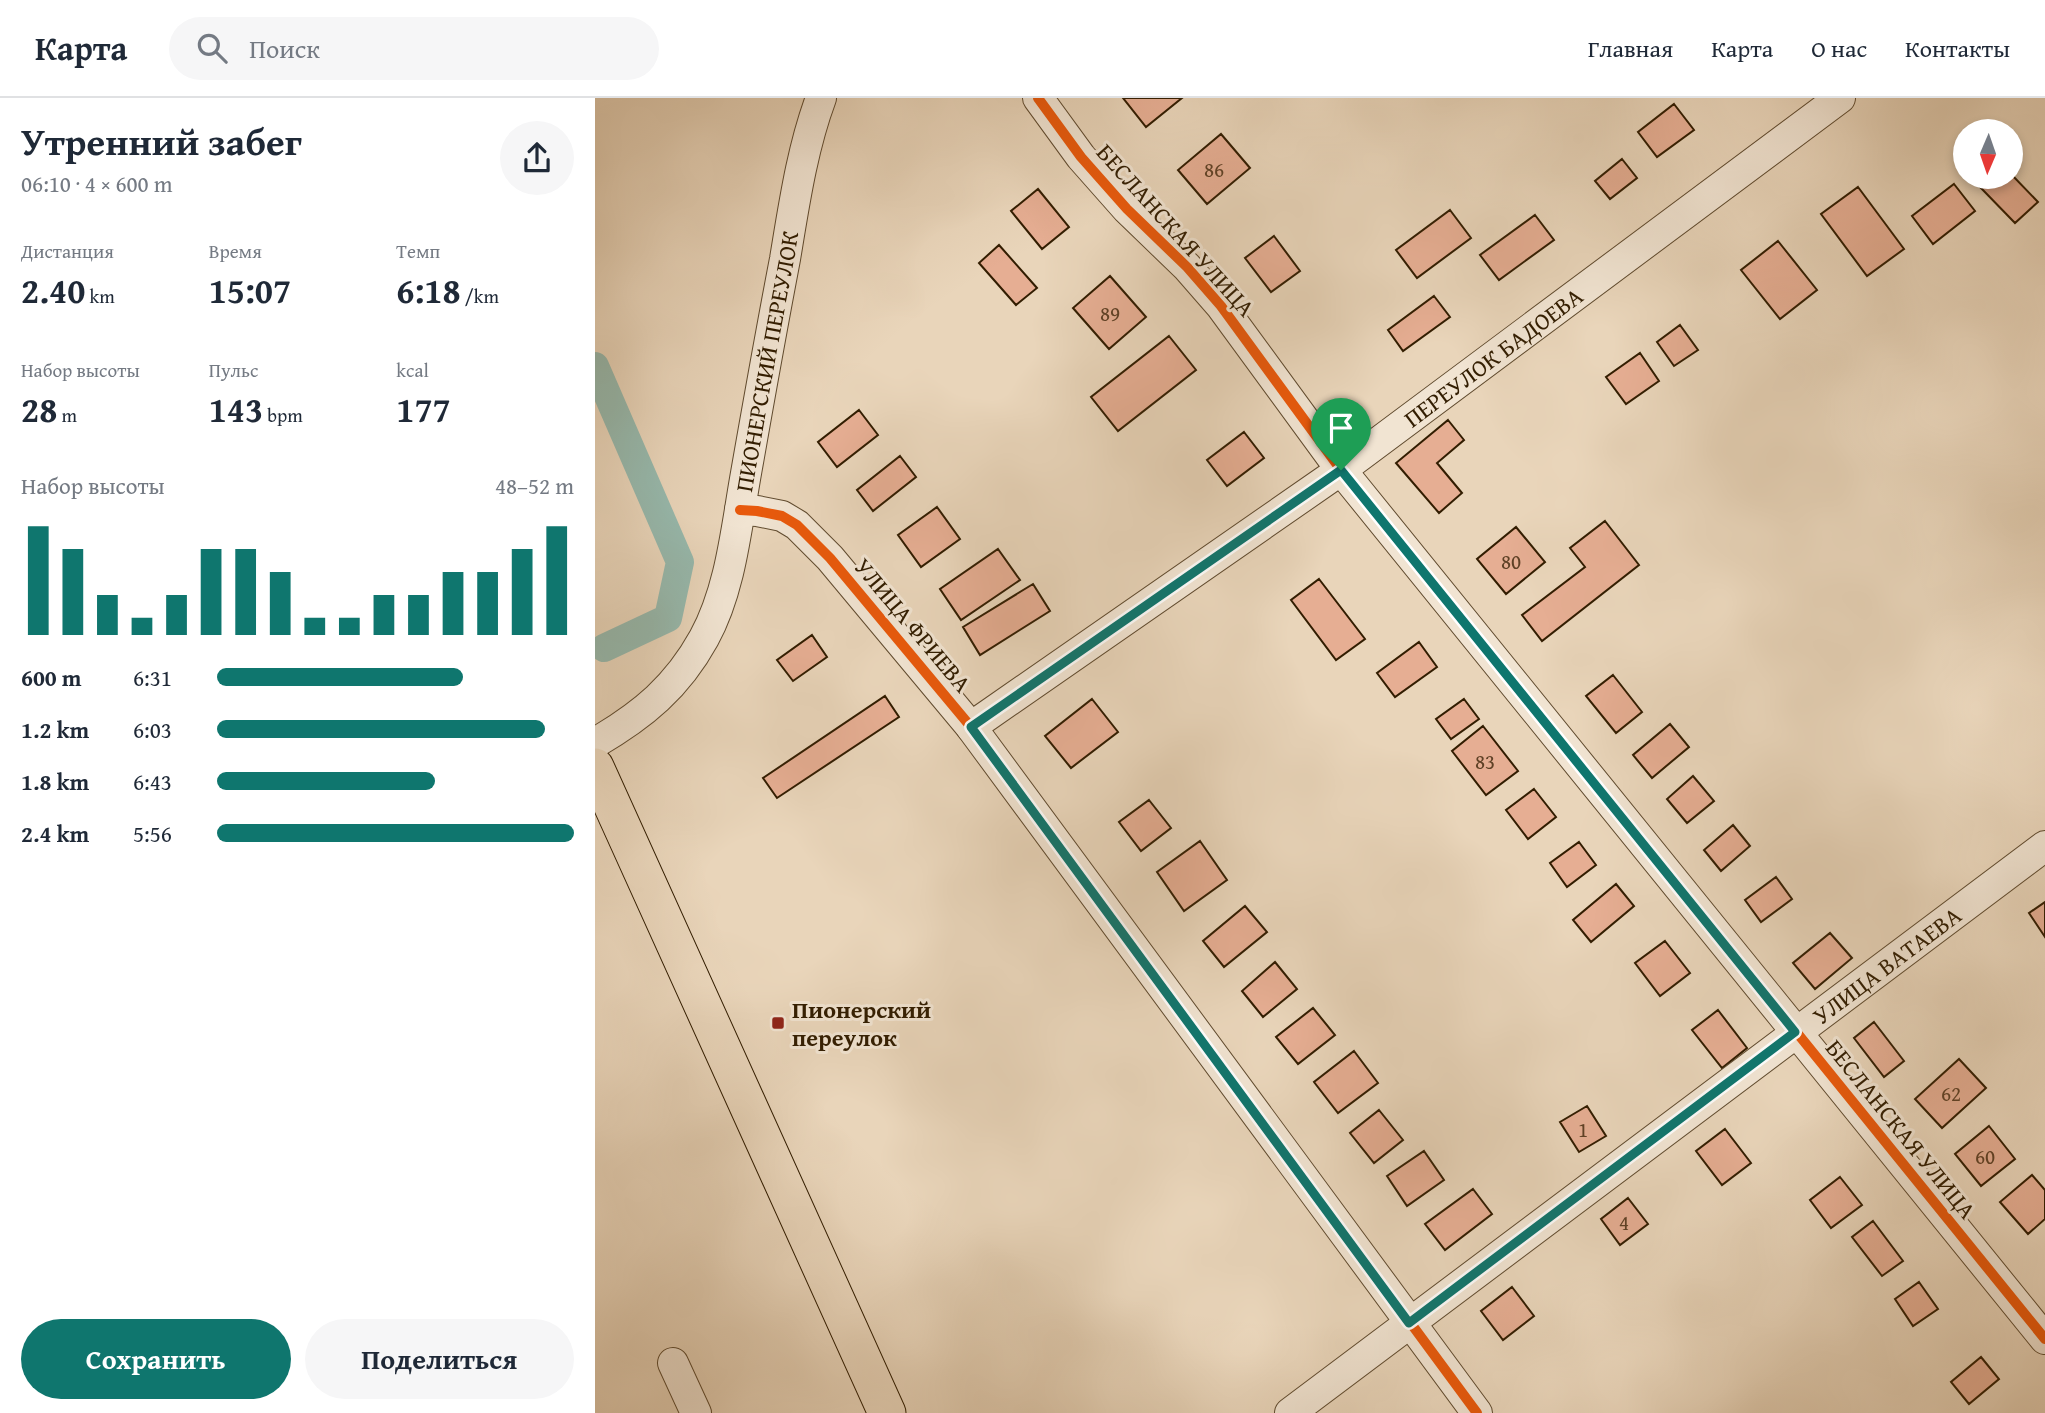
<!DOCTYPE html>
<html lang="ru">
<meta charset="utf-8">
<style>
:root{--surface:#fff;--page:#f6f6f7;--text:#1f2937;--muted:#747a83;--line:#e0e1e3;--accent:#0f766e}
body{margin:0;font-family:"Gentium Book Plus",serif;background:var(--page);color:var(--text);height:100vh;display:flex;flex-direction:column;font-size:26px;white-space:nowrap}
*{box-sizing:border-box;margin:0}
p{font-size:23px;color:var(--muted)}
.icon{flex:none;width:38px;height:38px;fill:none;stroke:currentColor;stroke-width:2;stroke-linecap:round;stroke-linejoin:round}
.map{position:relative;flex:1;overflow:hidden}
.sheet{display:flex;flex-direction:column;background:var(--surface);width:595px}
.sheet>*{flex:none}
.needle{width:46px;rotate:182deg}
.fabs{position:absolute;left:1358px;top:21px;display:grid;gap:14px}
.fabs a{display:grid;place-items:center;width:70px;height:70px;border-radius:50%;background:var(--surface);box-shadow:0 4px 10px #0003;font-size:35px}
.pin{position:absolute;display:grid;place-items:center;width:60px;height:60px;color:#fff;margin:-72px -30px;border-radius:50% 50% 50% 0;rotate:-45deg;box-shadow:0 0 7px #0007}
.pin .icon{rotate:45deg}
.round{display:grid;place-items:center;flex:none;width:74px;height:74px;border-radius:37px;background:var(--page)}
.summary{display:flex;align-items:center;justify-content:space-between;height:119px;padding:0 21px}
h1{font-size:38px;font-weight:700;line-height:52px}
.stats{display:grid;grid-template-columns:repeat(3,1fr);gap:10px;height:119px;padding:7px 21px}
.stats div{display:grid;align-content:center}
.stats b{font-size:35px;font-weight:700}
.stats small{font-size:19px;font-weight:400}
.stats p{font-size:19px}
.chart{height:196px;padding:14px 21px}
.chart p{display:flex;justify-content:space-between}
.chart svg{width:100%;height:126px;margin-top:7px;stroke:var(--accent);stroke-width:6}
.primary-button{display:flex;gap:14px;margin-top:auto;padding:14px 21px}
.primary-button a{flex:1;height:80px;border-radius:42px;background:var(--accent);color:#fff;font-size:28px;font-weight:700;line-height:80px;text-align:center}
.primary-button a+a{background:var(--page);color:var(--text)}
ul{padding:0 21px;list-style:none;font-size:23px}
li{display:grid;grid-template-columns:112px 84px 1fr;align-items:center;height:52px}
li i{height:18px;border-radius:9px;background:var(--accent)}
header{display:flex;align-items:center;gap:42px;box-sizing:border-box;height:98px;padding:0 35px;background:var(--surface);border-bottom:2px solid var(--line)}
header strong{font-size:33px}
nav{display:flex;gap:38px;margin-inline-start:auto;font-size:24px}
.search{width:490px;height:63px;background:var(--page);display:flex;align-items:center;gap:18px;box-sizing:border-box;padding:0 24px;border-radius:38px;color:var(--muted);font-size:26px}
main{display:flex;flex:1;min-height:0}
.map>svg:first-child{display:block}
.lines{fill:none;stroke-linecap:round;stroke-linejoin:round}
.canal{stroke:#97b9ad;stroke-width:28}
.building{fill:#e6ae93;stroke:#321d01;stroke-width:2}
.minor-casing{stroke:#604b2f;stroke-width:32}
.major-casing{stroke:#321d01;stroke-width:39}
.minor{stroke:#f1e4d2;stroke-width:30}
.major{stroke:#e9d5ba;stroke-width:37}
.cycleway-casing{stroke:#f1e4d2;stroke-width:15}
.cycleway{stroke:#e8590c;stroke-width:10}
.route-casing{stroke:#fff;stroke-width:14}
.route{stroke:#0f766e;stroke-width:9}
.poi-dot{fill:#8f2418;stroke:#f1e4d2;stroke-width:2.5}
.labels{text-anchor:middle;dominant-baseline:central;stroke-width:6;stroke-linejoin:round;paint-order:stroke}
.number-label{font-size:21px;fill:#5f4126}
.street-label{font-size:24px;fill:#321d01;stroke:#f1e4d2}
.poi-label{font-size:24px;font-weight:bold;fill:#321d01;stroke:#f1e4d2;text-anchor:start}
</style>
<header>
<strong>Карта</strong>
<div class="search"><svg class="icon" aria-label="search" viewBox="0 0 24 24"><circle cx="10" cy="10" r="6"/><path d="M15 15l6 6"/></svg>Поиск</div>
<nav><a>Главная</a><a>Карта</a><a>О нас</a><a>Контакты</a></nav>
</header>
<main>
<section class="sheet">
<div class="summary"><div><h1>Утренний забег</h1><p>06:10 · 4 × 600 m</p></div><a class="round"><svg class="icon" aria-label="share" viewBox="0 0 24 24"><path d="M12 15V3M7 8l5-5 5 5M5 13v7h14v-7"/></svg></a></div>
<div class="stats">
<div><p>Дистанция</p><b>2.40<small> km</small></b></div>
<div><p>Время</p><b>15:07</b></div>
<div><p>Темп</p><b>6:18<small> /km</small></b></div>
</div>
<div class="stats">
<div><p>Набор высоты</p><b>28<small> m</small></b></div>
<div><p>Пульс</p><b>143<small> bpm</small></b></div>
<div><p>kcal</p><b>177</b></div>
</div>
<div class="chart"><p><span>Набор высоты</span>48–52 m</p>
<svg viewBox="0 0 160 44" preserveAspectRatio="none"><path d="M5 44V6M15 44V14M25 44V30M35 44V38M45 44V30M55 44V14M65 44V14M75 44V22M85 44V38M95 44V38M105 44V30M115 44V30M125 44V22M135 44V22M145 44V14M155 44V6"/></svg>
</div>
<ul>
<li><b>600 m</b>6:31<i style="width:69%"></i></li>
<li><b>1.2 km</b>6:03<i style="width:92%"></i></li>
<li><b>1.8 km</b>6:43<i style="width:61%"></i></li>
<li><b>2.4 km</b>5:56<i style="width:100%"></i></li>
</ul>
<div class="primary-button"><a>Сохранить</a><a>Поделиться</a></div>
</section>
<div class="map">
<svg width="1450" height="1315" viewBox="0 0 1450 1315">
<rect width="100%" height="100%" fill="#e9d5ba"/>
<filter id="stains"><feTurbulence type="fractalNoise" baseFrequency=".00286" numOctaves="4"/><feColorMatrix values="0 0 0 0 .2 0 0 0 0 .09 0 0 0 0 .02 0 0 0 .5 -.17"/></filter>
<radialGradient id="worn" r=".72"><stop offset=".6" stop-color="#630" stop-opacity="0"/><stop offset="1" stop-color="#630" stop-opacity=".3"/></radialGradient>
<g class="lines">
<path class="canal" d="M0,268L85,464L73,520L9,550"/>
</g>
<path class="building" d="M528,0H587L551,29Z
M1079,6L1099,32L1062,59L1043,34Z
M626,36L655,70L612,106L583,72Z
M1027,61L1042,80L1015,101L1000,83Z
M1416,76L1443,104L1420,125L1385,89L1396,79H1416Z
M1359,86L1380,113L1338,146L1317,118Z
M1263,89L1309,151L1272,178L1226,116Z
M443,91L474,129L447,151L416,113Z
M855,112L876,140L822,180L801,152Z
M940,117L959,142L904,182L885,157Z
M679,138L705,173L676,194L650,160Z
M1183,143L1222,192L1185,221L1146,172Z
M404,147L442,190L421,207L384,165Z
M515,178L551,219L514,251L478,210Z
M839,198L855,219L808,253L793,232Z
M1085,227L1103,252L1079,268L1062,244Z
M574,238L601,272L523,333L496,299Z
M1045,255L1064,283L1031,306L1011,279Z
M264,312L283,337L242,369L223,344Z
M853,322L869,342L842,365L867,395L844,415L801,365Z
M649,334L669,360L632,388L612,362Z
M305,358L321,379L278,413L262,392Z
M342,409L365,441L326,469L303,437Z
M1010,423L1044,467L947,543L927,517L990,469L975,450Z
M921,429L950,464L911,496L882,461Z
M403,451L425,482L366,522L345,491Z
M724,481L770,541L741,562L696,502Z
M438,486L455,513L385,557L368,529Z
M217,537L232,559L198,583L182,562Z
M824,544L842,569L800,599L782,575Z
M1018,577L1047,614L1021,635L991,598Z
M290,598L304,619L182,700L168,680Z
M497,601L523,634L476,670L450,638Z
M869,601L884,621L856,641L841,621Z
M1075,626L1094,649L1057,680L1038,657Z
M888,628L923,673L891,697L857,653Z
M1098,678L1119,703L1092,725L1072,701Z
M939,691L961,719L933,741L911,712Z
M554,702L576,730L546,753L524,724Z
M1138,727L1155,748L1126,773L1109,752Z
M605,743L632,782L589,813L562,774Z
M984,744L1001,767L972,789L955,765Z
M1181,779L1197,801L1166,824L1150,802Z
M1021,786L1039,808L996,844L978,822Z
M1450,804V839L1434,815Z
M650,808L672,834L629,869L608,843Z
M1235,835L1257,860L1220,891L1198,865Z
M1070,843L1095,875L1065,898L1040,865Z
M680,864L702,891L668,919L647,893Z
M718,910L740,937L703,966L681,939Z
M1123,912L1152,950L1127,970L1097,932Z
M1279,924L1309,963L1289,979L1259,940Z
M759,953L783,985L743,1015L719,984Z
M1364,961L1391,990L1347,1030L1320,1001Z
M992,1008L1011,1038L984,1054L965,1024Z
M784,1012L808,1042L779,1065L755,1035Z
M1394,1028L1420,1061L1386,1088L1360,1056Z
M1130,1031L1156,1065L1127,1087L1101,1053Z
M829,1053L849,1082L812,1108L792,1078Z
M1437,1077L1450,1092V1121L1433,1136L1405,1104Z
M1245,1079L1267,1107L1236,1130L1215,1102Z
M878,1091L897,1116L850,1152L830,1126Z
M1033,1100L1053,1126L1025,1147L1006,1121Z
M1278,1123L1308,1163L1287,1178L1257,1139Z
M1324,1184L1343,1211L1318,1228L1300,1201Z
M917,1189L939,1218L908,1242L886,1213Z
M1386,1259L1404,1281L1374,1306L1356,1284Z"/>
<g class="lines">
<defs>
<g id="minor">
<path d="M443,0L486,59L532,111L592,169L626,208L746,372L1450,1241"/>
<path d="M145,412L162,413L187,418L202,427L235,460L376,629L882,1315"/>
<path id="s1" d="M376,629L746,372L1245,0"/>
<path id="s2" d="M0,645C48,617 82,589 109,540C135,493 141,433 150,381C163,307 176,234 190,161C199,107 207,51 226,0"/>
<path d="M78,1265L101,1315"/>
<path id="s3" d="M695,1315L1450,748"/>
</g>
<path id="major" d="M0,669L292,1315"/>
</defs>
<use href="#minor" class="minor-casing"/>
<use href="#major" class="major-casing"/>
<use href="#minor" class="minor"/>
<use href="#major" class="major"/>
<defs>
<path id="cycleway" d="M443,0L486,59L532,111L592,169L626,208L746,372L1450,1241
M145,412L162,413L187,418L202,427L235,460L376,629L882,1315"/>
</defs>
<use href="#cycleway" class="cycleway-casing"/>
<use href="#cycleway" class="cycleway"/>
</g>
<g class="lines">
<defs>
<path id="route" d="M746,372L1200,934L814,1225L376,629Z"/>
</defs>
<use href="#route" class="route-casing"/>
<use href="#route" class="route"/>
</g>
<rect class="poi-dot" x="176" y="918" width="14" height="14" rx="3.5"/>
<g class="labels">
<g class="number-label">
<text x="619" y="71">86</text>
<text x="515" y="215">89</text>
<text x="916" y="463">80</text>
<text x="890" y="663">83</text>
<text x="1356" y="995">62</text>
<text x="988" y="1031">1</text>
<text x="1390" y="1058">60</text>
<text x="1029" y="1124">4</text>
</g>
<g class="street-label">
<text transform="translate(581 132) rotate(48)">БЕСЛАНСКАЯ УЛИЦА</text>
<text stroke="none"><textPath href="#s1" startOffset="640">ПЕРЕУЛОК БАДОЕВА</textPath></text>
<text stroke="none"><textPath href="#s2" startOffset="438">ПИОНЕРСКИЙ ПЕРЕУЛОК</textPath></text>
<text transform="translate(318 527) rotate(50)">УЛИЦА ФРИЕВА</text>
<text stroke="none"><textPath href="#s3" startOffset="746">УЛИЦА ВАТАЕВА</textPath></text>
<text transform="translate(1306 1031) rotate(51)">БЕСЛАНСКАЯ УЛИЦА</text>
</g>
<g class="poi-label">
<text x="197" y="911">Пионерский<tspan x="197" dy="28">переулок</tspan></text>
</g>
</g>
<rect width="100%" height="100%" filter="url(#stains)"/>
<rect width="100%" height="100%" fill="url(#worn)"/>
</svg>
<div class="fabs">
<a><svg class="needle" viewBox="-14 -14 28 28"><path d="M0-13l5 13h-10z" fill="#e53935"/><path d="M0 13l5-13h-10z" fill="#747a83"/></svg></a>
</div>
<div class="pin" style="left:746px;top:372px;background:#1e9e55"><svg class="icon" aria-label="arrive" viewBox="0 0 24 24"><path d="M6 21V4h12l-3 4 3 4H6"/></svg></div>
</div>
</main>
